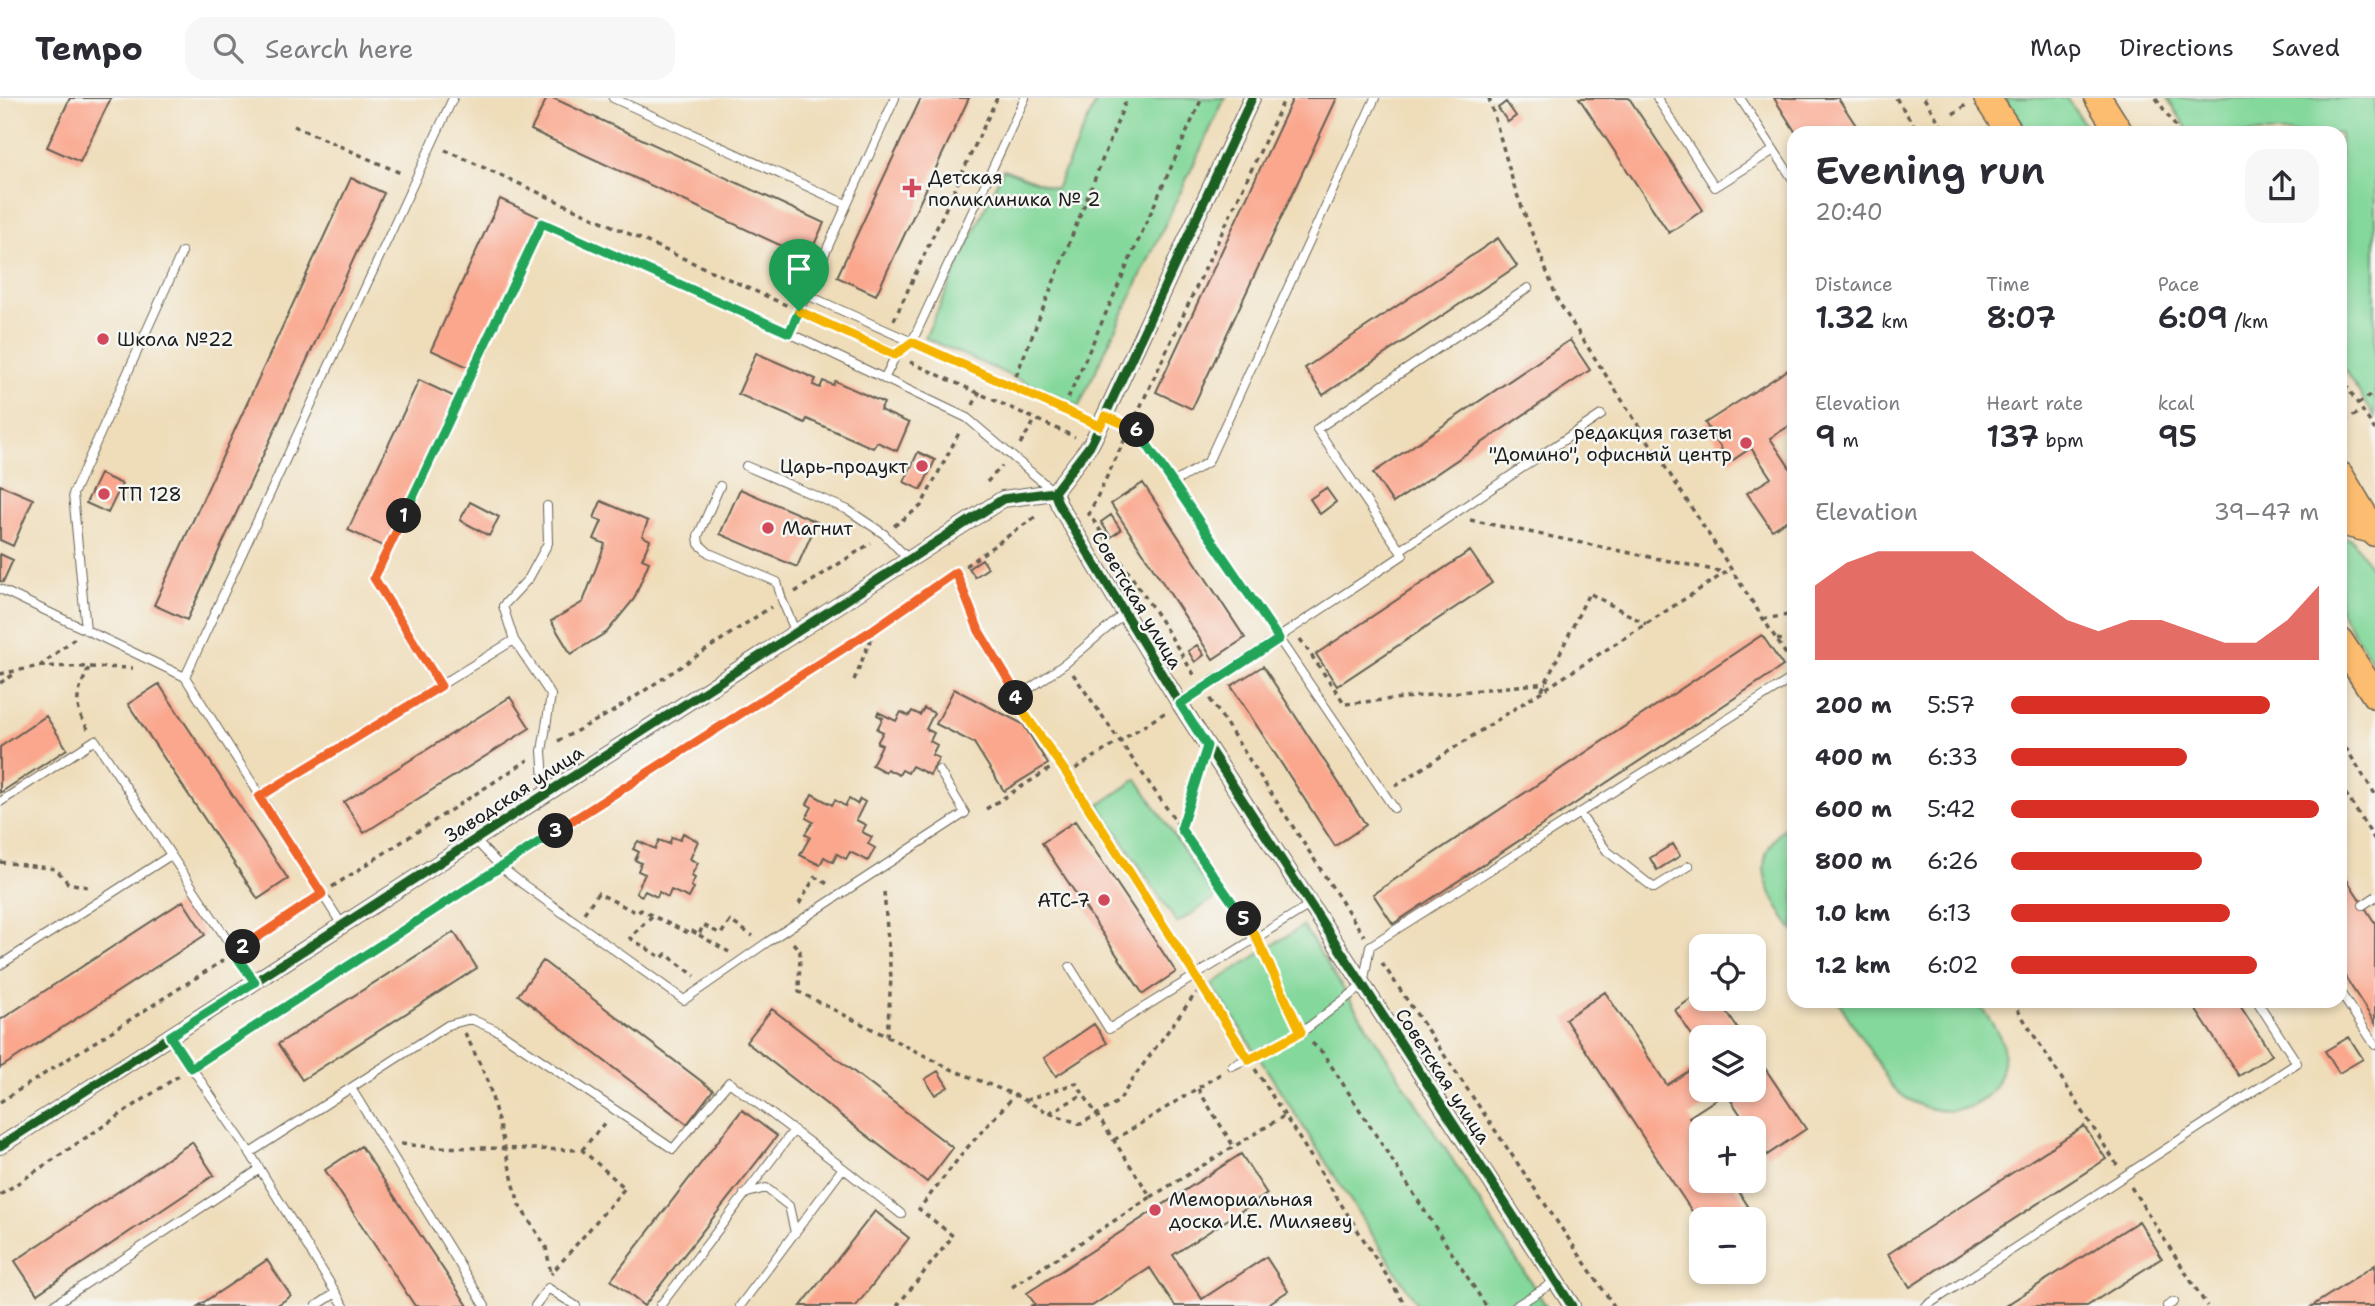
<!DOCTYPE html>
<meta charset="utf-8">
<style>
:root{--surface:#fff;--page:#f7f7f7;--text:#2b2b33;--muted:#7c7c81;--line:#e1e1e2;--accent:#d93025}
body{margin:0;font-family:"Shantell Sans",sans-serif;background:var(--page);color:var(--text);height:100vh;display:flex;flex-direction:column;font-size:26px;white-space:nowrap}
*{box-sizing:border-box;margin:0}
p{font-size:23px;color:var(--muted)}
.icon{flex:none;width:38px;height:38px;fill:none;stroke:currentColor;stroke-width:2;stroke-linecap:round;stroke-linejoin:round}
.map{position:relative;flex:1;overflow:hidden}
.sheet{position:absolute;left:1787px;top:28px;width:560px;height:882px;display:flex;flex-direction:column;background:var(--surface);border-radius:21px;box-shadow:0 4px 10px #0003}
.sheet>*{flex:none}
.buttons{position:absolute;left:1689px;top:836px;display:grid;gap:14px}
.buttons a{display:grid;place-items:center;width:77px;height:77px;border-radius:14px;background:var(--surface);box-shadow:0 4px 10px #0003;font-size:35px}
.pin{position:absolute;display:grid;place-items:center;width:60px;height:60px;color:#fff;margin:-72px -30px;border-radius:50% 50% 50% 0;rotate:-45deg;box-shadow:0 0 7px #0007}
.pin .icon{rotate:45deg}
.km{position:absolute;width:35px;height:35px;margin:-18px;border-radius:50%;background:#222;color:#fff;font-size:19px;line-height:35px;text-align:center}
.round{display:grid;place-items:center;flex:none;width:74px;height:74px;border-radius:21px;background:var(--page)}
.headline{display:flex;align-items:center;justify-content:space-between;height:119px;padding:0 28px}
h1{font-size:38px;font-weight:600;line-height:52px}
.stats{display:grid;grid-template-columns:repeat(3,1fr);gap:10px;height:119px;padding:7px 28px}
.stats div{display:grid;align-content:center}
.stats b{font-size:30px;font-weight:600}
.stats small{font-size:19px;font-weight:400}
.stats p{font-size:19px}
.chart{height:196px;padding:14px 28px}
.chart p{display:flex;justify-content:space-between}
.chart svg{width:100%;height:126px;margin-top:7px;fill:var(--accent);opacity:.7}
ul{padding:0 28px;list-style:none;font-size:23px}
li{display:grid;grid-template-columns:112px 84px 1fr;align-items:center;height:52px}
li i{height:18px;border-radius:9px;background:var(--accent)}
header{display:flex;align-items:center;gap:42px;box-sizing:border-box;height:98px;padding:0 35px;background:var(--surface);border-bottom:2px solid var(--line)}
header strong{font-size:33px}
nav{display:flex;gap:38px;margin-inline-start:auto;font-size:24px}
.search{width:490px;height:63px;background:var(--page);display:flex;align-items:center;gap:18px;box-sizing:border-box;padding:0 24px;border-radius:21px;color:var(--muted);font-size:26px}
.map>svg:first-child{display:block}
.green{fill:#84d89b;stroke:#507a5c;stroke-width:2}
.building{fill:#faa78e}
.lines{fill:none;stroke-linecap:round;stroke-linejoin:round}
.lane-casing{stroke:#666053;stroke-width:10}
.street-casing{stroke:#666053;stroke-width:18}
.primary-casing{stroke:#666053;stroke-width:29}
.path{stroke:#666053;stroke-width:3.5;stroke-dasharray:5 5;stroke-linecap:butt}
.lane{stroke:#fff;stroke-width:8}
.street{stroke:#fff;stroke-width:16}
.primary{stroke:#fcbd6f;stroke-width:26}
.cycleway-casing{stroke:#f6f6f2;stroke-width:13}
.cycleway{stroke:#1b5e20;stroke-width:9}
.split-1-casing{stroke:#fff;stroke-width:14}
.split-2-casing{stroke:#fff;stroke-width:14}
.split-3-casing{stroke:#fff;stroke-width:14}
.split-4-casing{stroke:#fff;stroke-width:14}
.split-5-casing{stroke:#fff;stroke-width:14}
.split-6-casing{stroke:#fff;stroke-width:14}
.split-7-casing{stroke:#fff;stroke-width:14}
.split-1{stroke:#22a559;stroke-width:9}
.split-2{stroke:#f0652b;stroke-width:9}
.split-3{stroke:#22a559;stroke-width:9}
.split-4{stroke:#f0652b;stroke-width:9}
.split-5{stroke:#f5b400;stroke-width:9}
.split-6{stroke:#22a559;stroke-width:9}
.split-7{stroke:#f5b400;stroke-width:9}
.poi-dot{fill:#d1495b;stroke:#f6f6f2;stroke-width:2.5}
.labels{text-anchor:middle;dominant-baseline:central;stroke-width:5;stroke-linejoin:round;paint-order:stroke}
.poi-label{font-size:19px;fill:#1c1c1c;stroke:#f6f6f2;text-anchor:start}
.street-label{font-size:19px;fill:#1c1c1c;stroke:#f6f6f2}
</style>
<header>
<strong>Tempo</strong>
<div class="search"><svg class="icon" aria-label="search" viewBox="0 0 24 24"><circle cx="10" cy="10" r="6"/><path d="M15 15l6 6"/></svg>Search here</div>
<nav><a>Map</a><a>Directions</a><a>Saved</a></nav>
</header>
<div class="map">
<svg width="2375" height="1208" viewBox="0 0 2375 1208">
<rect width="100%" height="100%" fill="#f6f6f2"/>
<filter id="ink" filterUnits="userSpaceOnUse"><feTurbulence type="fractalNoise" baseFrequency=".0143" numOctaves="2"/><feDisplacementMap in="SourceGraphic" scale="14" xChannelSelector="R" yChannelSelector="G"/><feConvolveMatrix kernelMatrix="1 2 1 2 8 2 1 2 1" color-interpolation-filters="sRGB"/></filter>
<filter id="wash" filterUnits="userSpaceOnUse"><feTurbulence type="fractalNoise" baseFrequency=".00686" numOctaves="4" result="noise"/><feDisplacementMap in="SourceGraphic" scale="28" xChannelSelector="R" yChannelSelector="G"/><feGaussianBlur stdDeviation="1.57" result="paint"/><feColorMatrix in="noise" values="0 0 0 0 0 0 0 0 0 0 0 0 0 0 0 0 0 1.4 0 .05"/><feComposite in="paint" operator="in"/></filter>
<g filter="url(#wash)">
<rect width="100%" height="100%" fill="#efddba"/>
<path class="green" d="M1098,0H1225L1079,308L925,240L1003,71L1056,91Z
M2005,0H2067L2090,35H2028Z
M2167,0H2375V319L2340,265V35H2190Z
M2340,438L2352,441L2375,476V567L2340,513Z
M1137,681L1215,800L1177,825L1099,707Z
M1794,721V834C1765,790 1745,761 1794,721Z
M1303,828L1546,1208H1418L1212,886Z
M1838,903H1977C1985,916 1998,930 2002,945C2005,957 2003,970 1998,982C1980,1022 1926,1020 1897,993C1889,987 1884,975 1879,967C1865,945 1851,924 1838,903Z"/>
<g id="blocks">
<path class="building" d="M70,0H111L80,64L47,49Z
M547,0H553L824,125L808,160L531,32Z
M921,0H969L876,197L837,179Z
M1293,0H1337L1192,311L1156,294Z
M1579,0H1629L1703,112L1669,135Z
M1774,0H1838L1861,35H1796Z
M1506,4L1516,18L1508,24L1498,10Z
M351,80L384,95L187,522L154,507Z
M500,101L539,119L470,270L431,252Z
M1498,140L1517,168L1323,297L1305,270Z
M1570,242L1590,272L1393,405L1373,375Z
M756,255L816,281L813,287L820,290L823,283L833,287L835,283L884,305L880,312L909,325L897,353L877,344L873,350L807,321L805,325L738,296Z
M1794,268V325L1770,340L1790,370L1794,368V418L1772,432L1747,395L1771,380L1751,350L1730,364L1705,325Z
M419,282L457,300L387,450L348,432Z
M918,354L935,362L921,392L904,384Z
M100,376L122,386L108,415L86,405Z
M1143,385L1245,540L1213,561L1111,406Z
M0,387L33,401L13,448L0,442Z
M1326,390L1336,404L1320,416L1310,401Z
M740,391L817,424L797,469L720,436Z
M601,403L648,423L642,438L650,442L642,461L649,464L634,501L607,534L571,556L551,523L583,504L605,446L594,441L602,423L594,420Z
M470,404L499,419L489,438L460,422Z
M1111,417L1121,432L1111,439L1101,424Z
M1470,453L1492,485L1337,588L1316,556Z
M0,456L13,462L3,484L0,483Z
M982,461L988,470L975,479L969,470Z
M1762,537L1783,568L1393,826L1373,796Z
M1197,547L1204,557L1195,564L1188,553Z
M1263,568L1366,727L1335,748L1231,588Z
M159,586L288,781L258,801L128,606Z
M954,591L1023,626L1048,666L1004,693L974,645L936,626Z
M510,599L530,630L364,735L344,704Z
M924,610L934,615L926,631L934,635L930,643L937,647L932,657L939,660L930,677L912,668L908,675L902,672L899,677L887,671L885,674L872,667L882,647L877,645L883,634L877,631L883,620L877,617L878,614L896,623L901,614L909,618L912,613L920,617Z
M46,618L67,651L0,695V649Z
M812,696L832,707L835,702L845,708L849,701L857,706L860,701L865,704L856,722L866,727L862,734L872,739L868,746L875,750L868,763L850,754L846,761L837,756L833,764L824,759L820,767L800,757L810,739L805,736L813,724L806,720L812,709L807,706Z
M1075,723L1176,874L1143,896L1042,745Z
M683,735L698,743L690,761L698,765L691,778L695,780L691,788L694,790L689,800L671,792L668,799L659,794L657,799L645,793L642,798L636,795L645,776L638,773L641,765L635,762L639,754L633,751L638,743L655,751L659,742L669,746L672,739L680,742Z
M1673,746L1680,758L1657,772L1650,760Z
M2340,771L2375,825V925L2340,871Z
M183,803L205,837L0,970V922Z
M454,834L477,870L302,982L278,946Z
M543,863L713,992L687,1026L518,897Z
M1605,894L1667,987L1701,965V992H1754V954L1806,1031L1767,1057L1754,1036V1031H1750L1726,995L1689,1019L1701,1037V1083H1732L1748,1108L1728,1122H1701V1127L1565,921Z
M1701,894V901H1718L1744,940H1701V951L1675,912Z
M2190,903H2237L2272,957L2239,978Z
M772,911L953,1050L927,1084L746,944Z
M1094,926L1107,945L1056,978L1044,960Z
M2349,939L2363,961L2339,975L2325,953Z
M938,973L948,989L935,997L925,981Z
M742,1012L777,1038L644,1208L611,1182Z
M2084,1028L2106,1061L1910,1189L1888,1156Z
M192,1044L214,1077L37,1196L15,1163Z
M361,1048L431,1153L468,1208H415L325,1072Z
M1241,1056L1267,1096L1173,1157L1202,1201L1266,1159L1288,1193L1265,1208H1175L1150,1170L1092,1208H1030L1035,1206L1027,1195Z
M875,1113L909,1140L856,1208H801Z
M2139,1123L2162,1160L2087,1208H2005Z
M267,1162L291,1198L276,1208H198Z
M2375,1167V1208H2312Z"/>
</g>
</g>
<g filter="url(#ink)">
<use href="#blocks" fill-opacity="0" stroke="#666053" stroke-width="2"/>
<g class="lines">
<defs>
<path id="lane" d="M613,0L846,106
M1657,0L1715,89L1774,52
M1740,0L1794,83
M807,197L1100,328
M789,235L895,0
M884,281L896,257L912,244L1025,0
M1105,318L1136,331L1394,710
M746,368L848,412L884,436L909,462
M1173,385L1208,364L1375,0
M720,388L698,438L699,446L709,455L777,484L782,502L796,535
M1400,452L1601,317
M0,491L185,579
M86,532L73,396L182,154
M514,542L551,597L542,653L545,697
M441,588L374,480L542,125L789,235L967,320L1053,393
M1014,602L1066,565L1124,516
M1180,605L1403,457L1317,331L1528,190
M259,699L514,542L503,508L529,480L548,445L547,408
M0,704L95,642L255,884
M1579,715L1607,753L1654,790L1689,768
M475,742L501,769L524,787L684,902L769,843L965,715L939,672
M2363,807L2375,799
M342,827L185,579L453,0
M0,867L171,757
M1070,869L1109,931L1311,806
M2340,894L2375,947
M170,938L250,1055L448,927L471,921L498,933L673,1051L729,984L843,1070L740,1208
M1232,968L1301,935L1363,887L1370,848L1794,579
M351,990L485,1208
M250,1055L344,1208
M843,1070L901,1116
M744,1096L766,1090L789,1108L795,1135
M52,1208L260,1071
M316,1208L336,1195
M535,1208L548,1190L576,1208
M660,1208L794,1032
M1516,1208L1556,1183
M1926,1208L2297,965L2257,903
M2167,1208L2174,1204"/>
<path id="street" d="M1252,0L1100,328L1091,346L1054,394L1059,407L1180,606L1572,1208
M0,1048L1003,401L1054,394"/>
<path id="primary" d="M1987,0L2010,35
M2098,0L2120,35
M2340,377L2375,435
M2340,424L2373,432
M2340,543L2375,597"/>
</defs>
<use href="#lane" class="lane-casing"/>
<use href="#street" class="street-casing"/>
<use href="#primary" class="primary-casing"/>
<path class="path" d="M1489,0L1515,91L1558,203L1793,567
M1896,0L1919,35
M1924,0L1946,35
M2156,0L2180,35
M1953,16L1966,7
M294,28L403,76
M445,52L788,208
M811,219L884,252
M894,222L997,0
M910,264L1075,339
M1016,278L1127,0
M2340,278L2375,332
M1068,300L1202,0
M2358,306L2375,294
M973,307L982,289
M1136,318L1285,0
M2344,323L2362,313
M1125,341L1089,416L1160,521L1196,580
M1020,346L1036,321
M987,384L1002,368
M1470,422L1723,474
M894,428L921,408L960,333
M956,474L979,533L1012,588
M795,494L871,445
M1763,521L1794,516
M1300,541L1345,606L1546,585
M1777,541L1794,544
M40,568L133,570
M0,576L40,568L75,540
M1073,576L1249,828
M854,582L874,533
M0,585L16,575
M1542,592L1589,495L1646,526
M1210,601L1364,838
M88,631C71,605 78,595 89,569
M2340,641L2375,696
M558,643L612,614L771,509
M1059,665L1188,867
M1067,676L1166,614
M2340,687L2375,742
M1395,688L1731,471
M986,711L1059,665L1021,612
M1181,729L1200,670
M512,761L875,531L1038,417
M0,764L56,771L68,785L92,790
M332,789L528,662
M884,794L891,880L887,939
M799,806L815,779L830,787
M584,815L598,795L637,815L641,812L688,835L692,833L699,837L703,827L721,836L730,823L753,838
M652,818L630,840L662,860L666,856L695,878
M699,837L729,854
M793,845L800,853L799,894L953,972L1015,997L1049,1015L1081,1026L1119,1003L1134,979L1196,895
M248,846L311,803
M1263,853L1295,922
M1382,865L1614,1208
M1202,888L1241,950
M2012,903L2117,1067
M465,935L488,983L519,1107L546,1149L551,1176
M1312,945L1323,955L1486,1208
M201,963L489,777
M1255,971L1406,1208
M1198,991L1234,1049
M0,1004L224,862
M1049,1015L1084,996
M1114,1042L1222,975
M401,1046L431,1049L582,1052L625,1090L551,1176
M582,1052L606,1023
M2131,1089L2207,1208
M0,1097L180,977
M1151,1099L1284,1018
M1012,1189L1151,1099L1076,985L1027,1002
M897,1208L953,1138L919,1111L966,1051L1015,997"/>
<use href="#lane" class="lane"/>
<use href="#street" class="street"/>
<use href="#primary" class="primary"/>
<defs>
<path id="cycleway" d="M1252,0L1100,328L1091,346L1054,394L1059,407L1180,606L1572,1208
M0,1048L1003,401L1054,394"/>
</defs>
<use href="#cycleway" class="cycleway-casing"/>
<use href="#cycleway" class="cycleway"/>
</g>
</g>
<g class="lines" filter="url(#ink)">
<defs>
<path id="split-1" d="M404,418L542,125L789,235L799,213"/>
<path id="split-2" d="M243,849L322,796L259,699L441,588L374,480L404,418"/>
<path id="split-3" d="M243,849L234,855L255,884L170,938L191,970L556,733"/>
<path id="split-4" d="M556,733L874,531L956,474L979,533L1018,598L1016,600"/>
<path id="split-5" d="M1016,600L1014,601L1067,676L1249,962L1301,934L1256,839L1244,821"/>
<path id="split-6" d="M1137,332L1279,541L1180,606L1207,648L1181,731L1244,821"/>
<path id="split-7" d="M799,213L895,257L912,244L1100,328L1105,318L1137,332"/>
</defs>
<use href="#split-1" class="split-1-casing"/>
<use href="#split-2" class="split-2-casing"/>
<use href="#split-3" class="split-3-casing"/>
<use href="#split-4" class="split-4-casing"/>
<use href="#split-5" class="split-5-casing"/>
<use href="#split-6" class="split-6-casing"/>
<use href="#split-7" class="split-7-casing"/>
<use href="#split-1" class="split-1"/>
<use href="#split-2" class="split-2"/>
<use href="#split-3" class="split-3"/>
<use href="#split-4" class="split-4"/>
<use href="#split-5" class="split-5"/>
<use href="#split-6" class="split-6"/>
<use href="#split-7" class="split-7"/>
</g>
<g class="poi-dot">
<path d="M908.5 79.5h7v7h7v7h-7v7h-7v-7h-7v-7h7z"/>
<circle cx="103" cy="241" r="7"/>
<circle cx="1746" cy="345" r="7"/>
<circle cx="922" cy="368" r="7"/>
<circle cx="104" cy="396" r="7"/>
<circle cx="768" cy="430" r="7"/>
<circle cx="1104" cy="802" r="7"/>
<circle cx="1155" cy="1112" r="7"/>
</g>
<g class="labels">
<g class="poi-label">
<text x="928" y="79">Детская<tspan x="928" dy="22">поликлиника № 2</tspan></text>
<text x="117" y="241">Школа №22</text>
<text x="1732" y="334" text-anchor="end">редакция газеты<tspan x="1732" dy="22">"Домино", офисный центр</tspan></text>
<text x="908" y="368" text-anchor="end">Царь-продукт</text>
<text x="118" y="396">ТП 128</text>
<text x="782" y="430">Магнит</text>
<text x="1090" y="802" text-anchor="end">АТС-7</text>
<text x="1169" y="1101">Мемориальная<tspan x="1169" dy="22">доска И.Е. Миляеву</tspan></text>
</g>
<g class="street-label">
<text transform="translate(1137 502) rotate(59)">Советская улица</text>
<text transform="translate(514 696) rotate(-33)">Заводская улица</text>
<text transform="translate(1443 978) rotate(57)">Советская улица</text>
</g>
</g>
</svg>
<div class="buttons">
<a><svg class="icon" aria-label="locate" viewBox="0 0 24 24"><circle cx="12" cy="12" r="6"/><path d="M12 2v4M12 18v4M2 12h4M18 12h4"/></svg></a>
<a><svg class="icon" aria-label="layers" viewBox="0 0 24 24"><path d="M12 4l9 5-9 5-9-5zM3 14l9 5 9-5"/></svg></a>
<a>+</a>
<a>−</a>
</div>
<div class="pin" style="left:799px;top:213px;background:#1e9e55"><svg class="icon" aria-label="arrive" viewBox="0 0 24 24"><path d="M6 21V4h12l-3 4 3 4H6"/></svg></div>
<b class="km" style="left:404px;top:418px">1</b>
<b class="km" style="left:243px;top:849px">2</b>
<b class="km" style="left:556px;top:733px">3</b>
<b class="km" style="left:1016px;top:600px">4</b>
<b class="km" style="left:1244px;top:821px">5</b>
<b class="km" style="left:1137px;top:332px">6</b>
<section class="sheet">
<div class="headline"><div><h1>Evening run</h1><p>20:40</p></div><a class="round"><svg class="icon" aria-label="share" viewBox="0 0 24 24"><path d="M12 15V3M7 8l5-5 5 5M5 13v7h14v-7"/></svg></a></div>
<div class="stats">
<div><p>Distance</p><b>1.32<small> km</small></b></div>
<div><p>Time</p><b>8:07</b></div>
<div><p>Pace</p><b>6:09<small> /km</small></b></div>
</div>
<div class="stats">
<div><p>Elevation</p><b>9<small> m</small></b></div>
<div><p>Heart rate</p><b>137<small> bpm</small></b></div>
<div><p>kcal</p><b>95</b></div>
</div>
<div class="chart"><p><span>Elevation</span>39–47 m</p>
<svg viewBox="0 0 160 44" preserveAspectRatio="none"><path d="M0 44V18L10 10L20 6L30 6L40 6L50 6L60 14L70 22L80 30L90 34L100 30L110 30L120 34L130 38L140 38L150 30L160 18V44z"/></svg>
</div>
<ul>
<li><b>200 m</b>5:57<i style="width:84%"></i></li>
<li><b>400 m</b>6:33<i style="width:57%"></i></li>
<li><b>600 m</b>5:42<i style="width:100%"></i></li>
<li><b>800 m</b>6:26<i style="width:62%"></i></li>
<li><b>1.0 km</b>6:13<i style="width:71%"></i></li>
<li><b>1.2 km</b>6:02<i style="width:80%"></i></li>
</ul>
</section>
</div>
